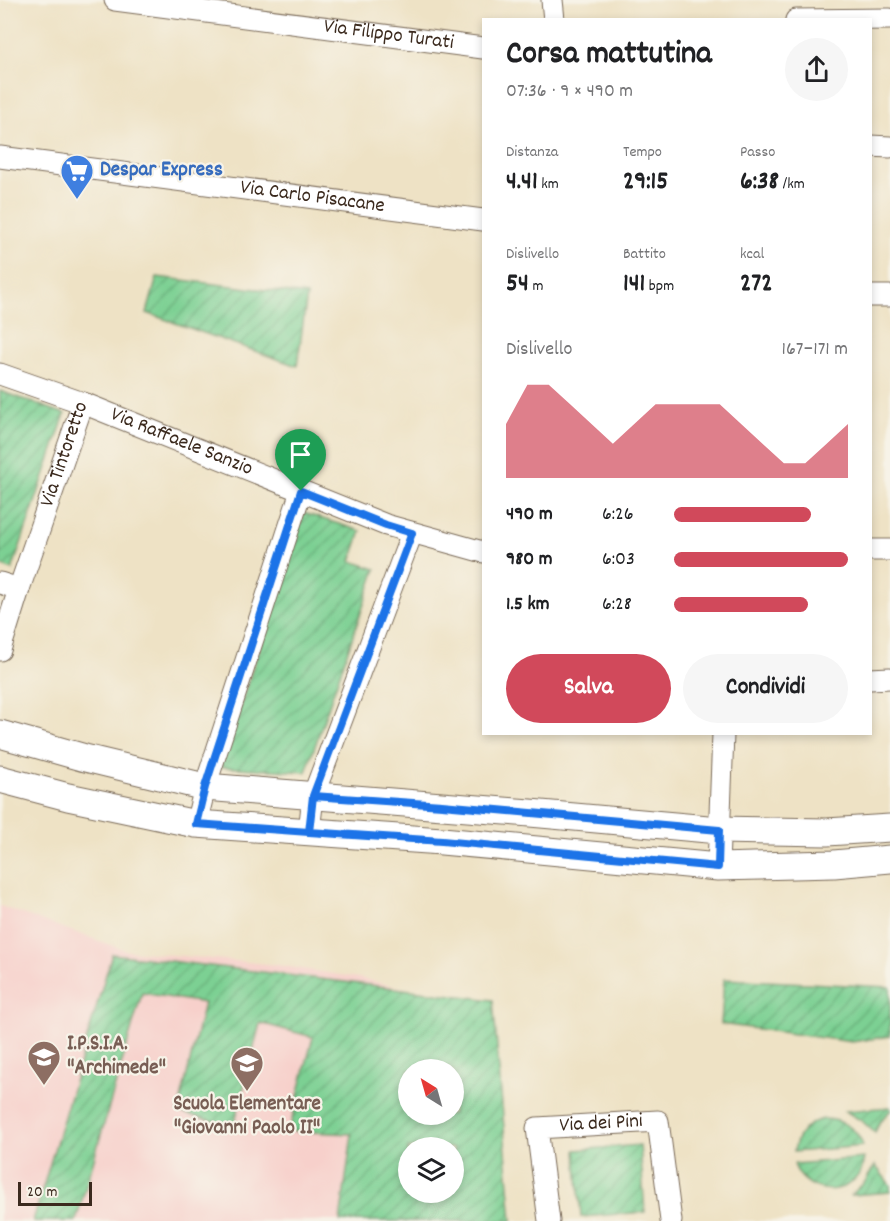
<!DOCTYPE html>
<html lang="it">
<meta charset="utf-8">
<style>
:root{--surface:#fff;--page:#f6f6f6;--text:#202124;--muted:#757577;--accent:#d1495b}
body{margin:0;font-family:Dekko,sans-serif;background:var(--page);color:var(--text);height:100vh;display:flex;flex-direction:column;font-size:22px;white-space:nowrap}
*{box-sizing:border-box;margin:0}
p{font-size:20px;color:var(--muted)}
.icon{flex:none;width:33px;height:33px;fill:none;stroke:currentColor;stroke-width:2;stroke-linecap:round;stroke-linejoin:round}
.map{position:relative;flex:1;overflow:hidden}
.panel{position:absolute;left:482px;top:18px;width:390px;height:717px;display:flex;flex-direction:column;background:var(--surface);border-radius:0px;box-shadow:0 3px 9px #0003}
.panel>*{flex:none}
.needle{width:39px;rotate:323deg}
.controls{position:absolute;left:398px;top:1059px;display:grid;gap:12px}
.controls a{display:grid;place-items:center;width:66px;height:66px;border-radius:50%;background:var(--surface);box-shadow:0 3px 9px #0003;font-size:30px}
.scale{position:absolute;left:18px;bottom:15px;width:74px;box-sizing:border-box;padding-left:6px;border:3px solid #3b2a1e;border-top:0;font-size:16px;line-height:21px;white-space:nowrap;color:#3b2a1e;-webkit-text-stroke:4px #f7f3e8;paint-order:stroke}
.pin{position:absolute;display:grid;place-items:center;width:51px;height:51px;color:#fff;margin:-62px -26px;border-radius:50% 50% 50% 0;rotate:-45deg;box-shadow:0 0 6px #0007}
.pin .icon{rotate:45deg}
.round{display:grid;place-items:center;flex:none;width:63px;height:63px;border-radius:32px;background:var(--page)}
.headline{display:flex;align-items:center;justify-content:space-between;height:102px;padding:0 24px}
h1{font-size:33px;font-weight:800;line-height:45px}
.metrics{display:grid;grid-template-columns:repeat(3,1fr);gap:9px;height:102px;padding:6px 24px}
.metrics div{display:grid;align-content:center}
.metrics b{font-size:26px;font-weight:800}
.metrics small{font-size:16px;font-weight:400}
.metrics p{font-size:16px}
.chart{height:168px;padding:12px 24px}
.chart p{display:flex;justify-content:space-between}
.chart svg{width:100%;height:108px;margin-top:6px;fill:var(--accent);opacity:.7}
.action{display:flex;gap:12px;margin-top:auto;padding:12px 24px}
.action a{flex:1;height:69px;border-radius:36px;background:var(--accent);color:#fff;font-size:24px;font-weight:800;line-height:69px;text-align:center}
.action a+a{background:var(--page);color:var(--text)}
ul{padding:0 24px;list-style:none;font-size:20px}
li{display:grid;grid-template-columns:96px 72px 1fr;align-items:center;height:45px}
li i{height:15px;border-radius:8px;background:var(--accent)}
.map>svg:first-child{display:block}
.built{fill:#f7d0cb;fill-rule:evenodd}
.garden{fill:url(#garden-furrows);stroke:#5b7d58;stroke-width:1.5;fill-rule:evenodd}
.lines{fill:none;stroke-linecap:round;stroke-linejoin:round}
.minor-casing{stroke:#7a6a58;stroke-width:23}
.tertiary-casing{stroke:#7a6a58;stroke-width:29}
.minor{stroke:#fff;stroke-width:21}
.tertiary{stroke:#fff;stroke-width:27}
.route-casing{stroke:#fff;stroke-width:12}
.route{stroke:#1a73e8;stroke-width:8}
.labels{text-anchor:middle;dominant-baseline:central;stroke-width:4.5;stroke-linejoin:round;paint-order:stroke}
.street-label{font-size:21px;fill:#3b2a1e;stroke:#f7f3e8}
.shop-label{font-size:21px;font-weight:bold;fill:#366cbe;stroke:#f7f3e8;text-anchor:start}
.education-label{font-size:21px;font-weight:bold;fill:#785e54;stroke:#f7f3e8;text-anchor:start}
</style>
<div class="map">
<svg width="890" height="1221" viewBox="0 0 890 1221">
<defs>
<pattern id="garden-furrows" width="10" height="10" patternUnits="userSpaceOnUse" patternTransform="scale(1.5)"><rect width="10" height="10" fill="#7bd093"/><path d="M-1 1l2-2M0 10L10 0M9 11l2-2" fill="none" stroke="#66a977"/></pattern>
</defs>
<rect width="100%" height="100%" fill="#f7f3e8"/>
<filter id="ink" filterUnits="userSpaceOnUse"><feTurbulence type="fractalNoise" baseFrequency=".0167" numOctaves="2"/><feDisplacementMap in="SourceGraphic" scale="12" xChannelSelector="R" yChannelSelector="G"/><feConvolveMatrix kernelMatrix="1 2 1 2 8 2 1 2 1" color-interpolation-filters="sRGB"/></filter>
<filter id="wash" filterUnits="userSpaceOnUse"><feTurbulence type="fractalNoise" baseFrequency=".008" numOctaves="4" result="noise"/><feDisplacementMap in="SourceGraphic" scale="24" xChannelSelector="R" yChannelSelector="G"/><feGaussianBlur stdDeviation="1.35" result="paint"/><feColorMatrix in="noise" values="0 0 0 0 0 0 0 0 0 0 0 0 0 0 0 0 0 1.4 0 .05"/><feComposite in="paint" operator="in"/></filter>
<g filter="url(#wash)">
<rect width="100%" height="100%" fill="#eee2c5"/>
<path class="built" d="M0,906L128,951L277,965L358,978L434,995L512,1221H0ZM408,1070H453V1114H408ZM408,1148H453V1192H408Z"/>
<path class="garden" d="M157,277L307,295L297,366L147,313Z
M0,391L65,414L12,570L0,565Z
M304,513L361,531L351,561L376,569L306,772L220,767Z
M112,954L493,1000L512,1221H340L352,1134L289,1131L313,1037L260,1023L234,1126L178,1112L204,1003L142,993L76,1221H33ZM408,1070H453V1114H408ZM408,1148H453V1192H408Z
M724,979L890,987V1036L852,1042L721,1024Z
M890,1107V1111L880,1121L875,1133L862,1121L845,1111Z
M824,1119C842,1119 858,1129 863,1146L794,1152C796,1135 807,1122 824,1119Z
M640,1145L645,1212L581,1217L576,1150Z
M864,1158C863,1165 860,1174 855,1179C835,1199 802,1189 794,1164Z
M875,1165L890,1185V1192L851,1195L865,1182Z"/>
</g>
<g filter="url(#ink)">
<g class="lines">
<defs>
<g id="minor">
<path id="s1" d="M115,0L483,48"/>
<path d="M552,0L554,20"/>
<path d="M796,20L890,19"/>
<path d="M870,146L890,147"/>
<path id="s2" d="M0,157L483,220"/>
<path d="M870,296H890"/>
<path id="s3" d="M0,374L83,403L386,525L483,552"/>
<path d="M870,550H890"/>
<path d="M0,583L19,589"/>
<path id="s4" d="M0,650L19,589L83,403"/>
<path d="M870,679L890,678"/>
<path d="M196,824L205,787L301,491"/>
<path d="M309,832L313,796L412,533"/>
<path d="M718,867L723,734"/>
<path id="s5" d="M549,1221L537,1128L658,1121L671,1221"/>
</g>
<path id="tertiary" d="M0,734L85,758L205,787L530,813L719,830L827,832L890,828
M0,779L68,797L196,824L442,841L718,867L834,864L890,859"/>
</defs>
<use href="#minor" class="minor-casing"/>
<use href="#tertiary" class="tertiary-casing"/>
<use href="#minor" class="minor"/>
<use href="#tertiary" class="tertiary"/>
</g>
</g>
<g class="lines" filter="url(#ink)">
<defs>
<path id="route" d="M301,491L205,787L196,824L309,832L313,796L442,805L719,830L718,867L442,841L309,832L313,796L412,533L386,525L301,491"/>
</defs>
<use href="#route" class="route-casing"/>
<use href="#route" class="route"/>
</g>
<defs>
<symbol id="supermarket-pin" viewBox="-11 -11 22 30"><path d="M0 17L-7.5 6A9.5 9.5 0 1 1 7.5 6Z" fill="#3f7fe0" stroke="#f7f3e8"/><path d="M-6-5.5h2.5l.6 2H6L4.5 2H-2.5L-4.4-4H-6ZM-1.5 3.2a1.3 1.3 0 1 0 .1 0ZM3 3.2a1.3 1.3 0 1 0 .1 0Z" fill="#fff"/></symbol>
<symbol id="university-pin" viewBox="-11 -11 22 30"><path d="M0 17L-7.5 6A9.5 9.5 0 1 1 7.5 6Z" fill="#8d6e63" stroke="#f7f3e8"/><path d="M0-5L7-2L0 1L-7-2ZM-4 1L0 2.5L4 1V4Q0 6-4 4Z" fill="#fff"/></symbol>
<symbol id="school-pin" viewBox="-11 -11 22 30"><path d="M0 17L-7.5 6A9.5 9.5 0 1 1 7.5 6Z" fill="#8d6e63" stroke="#f7f3e8"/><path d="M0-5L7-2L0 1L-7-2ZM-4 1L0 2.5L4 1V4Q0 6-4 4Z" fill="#fff"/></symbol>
</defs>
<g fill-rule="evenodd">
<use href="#supermarket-pin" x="58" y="152" width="38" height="52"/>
<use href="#university-pin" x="25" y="1038" width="38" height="52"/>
<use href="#school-pin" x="228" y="1044" width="38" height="52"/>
</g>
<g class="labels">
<g class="street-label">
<text stroke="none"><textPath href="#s1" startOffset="276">Via Filippo Turati</textPath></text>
<text stroke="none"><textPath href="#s2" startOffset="315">Via Carlo Pisacane</textPath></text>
<text stroke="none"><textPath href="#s3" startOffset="194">Via Raffaele Sanzio</textPath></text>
<text stroke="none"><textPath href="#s4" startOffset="206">Via Tintoretto</textPath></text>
<text stroke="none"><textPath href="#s5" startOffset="158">Via dei Pini</textPath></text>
</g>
<g class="shop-label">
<text x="100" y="171">Despar Express</text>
</g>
<g class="education-label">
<text x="67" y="1045">I.P.S.I.A.<tspan x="67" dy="24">"Archimede"</tspan></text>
<text x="247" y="1105" text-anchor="middle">Scuola Elementare<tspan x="247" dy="24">"Giovanni Paolo II"</tspan></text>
</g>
</g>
</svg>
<div class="controls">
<a><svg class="needle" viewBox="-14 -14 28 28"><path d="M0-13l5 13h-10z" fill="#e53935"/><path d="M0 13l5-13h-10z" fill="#757577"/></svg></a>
<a><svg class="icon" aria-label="layers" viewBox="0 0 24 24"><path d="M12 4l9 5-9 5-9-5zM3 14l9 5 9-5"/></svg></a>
</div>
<div class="scale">20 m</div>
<div class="pin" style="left:301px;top:491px;background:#1e9e55"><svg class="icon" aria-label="arrive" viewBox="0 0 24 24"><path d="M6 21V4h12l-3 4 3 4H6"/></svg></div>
<section class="panel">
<div class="headline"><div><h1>Corsa mattutina</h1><p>07:36 · 9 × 490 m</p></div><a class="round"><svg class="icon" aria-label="share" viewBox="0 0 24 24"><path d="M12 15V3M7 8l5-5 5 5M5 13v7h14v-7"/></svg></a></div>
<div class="metrics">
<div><p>Distanza</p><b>4.41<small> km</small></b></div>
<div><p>Tempo</p><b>29:15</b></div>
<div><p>Passo</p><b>6:38<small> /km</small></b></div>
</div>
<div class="metrics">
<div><p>Dislivello</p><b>54<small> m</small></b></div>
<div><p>Battito</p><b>141<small> bpm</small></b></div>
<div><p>kcal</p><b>272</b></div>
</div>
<div class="chart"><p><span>Dislivello</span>167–171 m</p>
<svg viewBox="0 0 160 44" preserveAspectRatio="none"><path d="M0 44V22L10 6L20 6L30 14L40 22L50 30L60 22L70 14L80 14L90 14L100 14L110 22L120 30L130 38L140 38L150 30L160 22V44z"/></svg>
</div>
<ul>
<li><b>490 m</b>6:26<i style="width:79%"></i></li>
<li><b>980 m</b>6:03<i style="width:100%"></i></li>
<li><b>1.5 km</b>6:28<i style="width:77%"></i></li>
</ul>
<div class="action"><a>Salva</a><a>Condividi</a></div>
</section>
</div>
